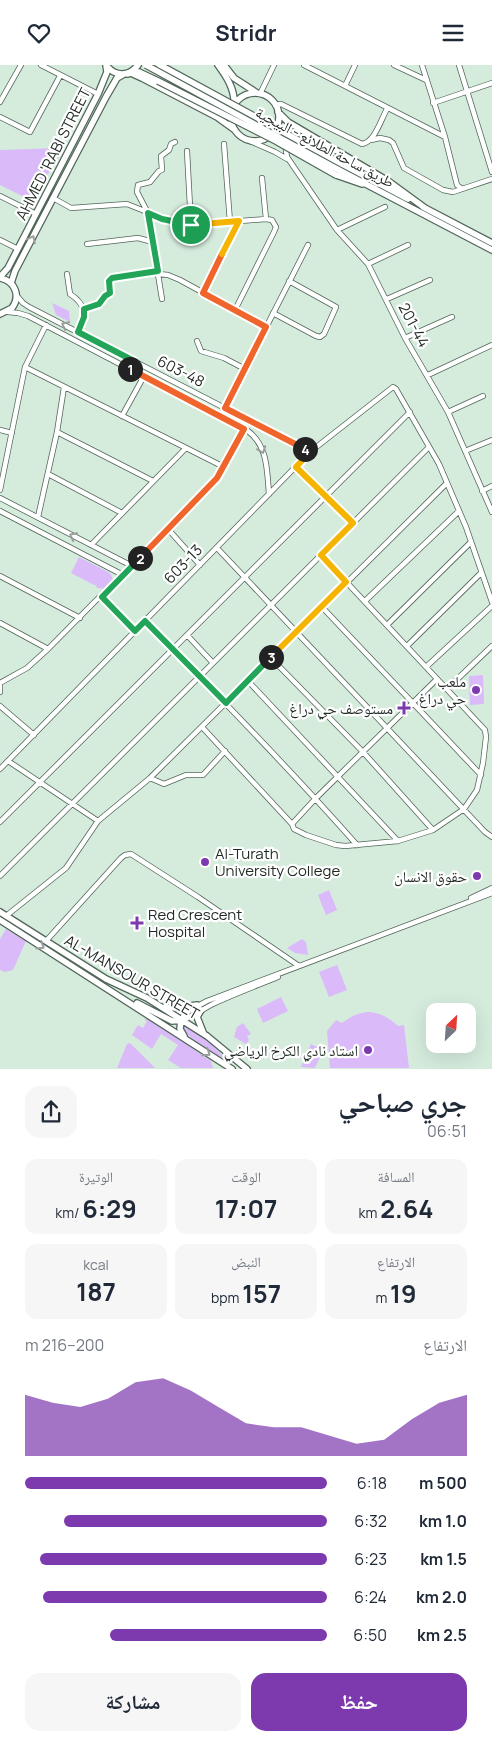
<!DOCTYPE html>
<html lang="ar">
<meta charset="utf-8">
<style>
:root{--surface:#fff;--page:#f6f6f7;--text:#1f2937;--muted:#747a83;--accent:#7d3aae}
body{margin:0;font-family:Manrope,"Noto Naskh Arabic",sans-serif;background:var(--page);color:var(--text);direction:rtl;height:100vh;display:flex;flex-direction:column;font-size:19px;white-space:nowrap}
*{box-sizing:border-box;margin:0}
p{font-size:16px;color:var(--muted)}
.icon{flex:none;width:28px;height:28px;fill:none;stroke:currentColor;stroke-width:2;stroke-linecap:round;stroke-linejoin:round}
.map{position:relative;height:1004px;overflow:hidden;direction:ltr}
.side{display:flex;flex-direction:column;background:var(--surface);flex:1}
.side>*{flex:none}
.needle{width:32px;rotate:25deg}
.controls{position:absolute;left:426px;top:938px;display:grid;gap:10px}
.controls a{display:grid;place-items:center;width:50px;height:50px;border-radius:10px;background:var(--surface);box-shadow:0 5px 20px #0002;font-size:25px}
.pin{position:absolute;display:grid;place-items:center;width:42px;height:42px;color:#fff;margin:-21px;border:2px solid #fff;border-radius:50%;box-shadow:0 1px 5px #0007}
.km{position:absolute;width:25px;height:25px;margin:-12px;border-radius:50%;background:#222;color:#fff;font-size:14px;line-height:25px;text-align:center}
.round{display:grid;place-items:center;flex:none;width:52px;height:52px;border-radius:15px;background:var(--page)}
.summary{display:flex;align-items:center;justify-content:space-between;height:85px;padding:0 25px}
h1{font-size:28px;font-weight:700;line-height:38px}
.metrics{display:grid;grid-template-columns:repeat(3,1fr);gap:8px;height:85px;padding:5px 25px}
.metrics div{display:grid;align-content:center;border-radius:12px;background:var(--page);text-align:center}
.metrics b{font-size:25px;font-weight:700}
.metrics small{font-size:14px;font-weight:400}
.metrics p{font-size:14px}
.chart{height:140px;padding:10px 25px}
.chart p{display:flex;justify-content:space-between}
.chart svg{width:100%;height:90px;margin-top:5px;fill:var(--accent);opacity:.7}
.button{display:flex;gap:10px;margin-top:auto;padding:10px 25px}
.button a{flex:1;height:58px;border-radius:15px;background:var(--accent);color:#fff;font-size:20px;font-weight:700;line-height:58px;text-align:center}
.button a+a{background:var(--page);color:var(--text)}
ul{padding:0 25px;list-style:none;font-size:16px}
li{display:grid;grid-template-columns:80px 60px 1fr;align-items:center;height:38px}
li i{height:12px;border-radius:6px;background:var(--accent)}
header{display:flex;justify-content:space-between;align-items:center;height:65px;padding:0 25px;background:var(--surface);font-size:22px;font-weight:700}
.map>svg:first-child{display:block}
.green{fill:#dabaf9}
.lines{fill:none;stroke-linecap:round;stroke-linejoin:round}
.minor-casing{stroke:#516659;stroke-width:6}
.major-casing{stroke:#516659;stroke-width:8}
.minor{stroke:#fff;stroke-width:4.5}
.major{stroke:#fff;stroke-width:5.5}
.major-bridge-casing{stroke:#516659;stroke-width:8;stroke-linecap:butt}
.major-bridge{stroke:#fff;stroke-width:5.5}
.oneway{stroke:#9a9e9c}
.split-1-casing{stroke:#fff;stroke-width:10}
.split-2-casing{stroke:#fff;stroke-width:10}
.split-3-casing{stroke:#fff;stroke-width:10}
.split-4-casing{stroke:#fff;stroke-width:10}
.split-5-casing{stroke:#fff;stroke-width:10}
.split-6-casing{stroke:#fff;stroke-width:10}
.split-1{stroke:#22a559;stroke-width:6}
.split-2{stroke:#f0652b;stroke-width:6}
.split-3{stroke:#22a559;stroke-width:6}
.split-4{stroke:#f5b400;stroke-width:6}
.split-5{stroke:#f0652b;stroke-width:6}
.split-6{stroke:#f5b400;stroke-width:6}
.poi-dot{fill:#7d3aae;stroke:#fff;stroke-width:2}
.labels{text-anchor:middle;dominant-baseline:central;stroke-width:4.5;stroke-linejoin:round;paint-order:stroke}
.street-label{font-size:15px;fill:#1f2823;stroke:#fff}
.poi-label{font-size:15px;fill:#1f2823;stroke:#fff;text-anchor:end}
</style>
<header><svg class="icon" aria-label="menu" viewBox="0 0 24 24"><path d="M4 6h16M4 12h16M4 18h16"/></svg>Stridr<svg class="icon" aria-label="heart" viewBox="0 0 24 24"><path d="M12 20l-8-8c-3-5 5-10 8-4 3-6 11-1 8 4z"/></svg></header>
<div class="map">
<svg width="492" height="1004" viewBox="0 0 492 1004">
<rect width="100%" height="100%" fill="#d5ecdd"/>
<path class="green" d="M61,83L34,137L0,120V85Z
M52,238L69,246L70,257L56,250Z
M79,492L110,508L113,514L105,524L97,523L96,520H94L71,508Z
M483,610L484,639L470,640L469,611Z
M329,825L337,845L326,850L318,830Z
M6,864L26,876L13,905L5,907L0,905V874Z
M302,874L306,877L308,890L295,888L287,883Z
M337,900L347,925L329,932L319,907Z
M281,932L288,946L263,958L257,944Z
M368,947C381,948 388,952 398,961L404,960L409,1003H330L327,966L336,955L342,958C350,952 357,948 368,947Z
M146,952L211,996L213,1003H181L168,995L178,980L161,969L152,984L132,970L138,960L143,963L147,956L145,955Z
M243,958L251,969L247,971L249,975L246,979L234,972L237,962Z
M182,961C197,964 216,983 226,994C213,989 187,974 182,961Z
M130,978L155,1003H117L127,979Z
M311,979L323,985L315,1003L301,1002Z"/>
<g class="lines">
<defs>
<path id="minor" d="M41,0L98,29
M304,0L445,72
M394,0L426,15
M422,0L445,72L457,120L461,123
M459,0L492,107
M345,21L355,0
M260,29L274,0
M0,37L21,0
M433,38L492,18
M275,40L281,39L362,79C375,77 381,54 387,44
M0,52L30,67L60,11
M371,75L380,73L389,75L393,78L404,103L443,125L453,127L492,114
M250,76L275,87L287,94
M224,79L230,157
M285,79L287,92L337,165L368,199L405,273L448,347L492,447
M187,86L191,160
M262,113L266,154
M0,131L36,149
M53,133L71,143L127,139L162,153L191,160L266,154L272,155L276,162L274,167L235,245
M337,165L385,142
M0,175L18,184
M87,179L138,173L153,177
M368,199L408,180
M67,209L70,229C87,240 86,250 79,267
M159,209L168,210L180,215L266,262
M203,228L239,156
M17,231L23,238L29,242L310,387
M162,234L148,148L137,127L138,120L150,117L159,106L162,105L161,91L169,85L171,79L175,77
M387,234L430,215
M84,244L99,239L105,231L110,228L109,216L112,213L158,206
M8,247L18,248L28,251L248,366C268,381 267,406 269,429
M273,248L316,271L320,272L324,269L336,242L289,216
M405,273L452,252
M197,276L201,286L224,293L245,304
M25,302L224,402
M428,310L492,280
M225,343L308,180
M448,347L483,331
M122,351L144,311
M0,365L12,368
M57,367L153,416
M465,386L492,375
M296,402L353,458
M48,409L122,448
M0,425L25,302L46,260
M482,426L492,421
M0,433L132,501
M0,446L123,510
M38,452L57,367L64,322
M168,464L200,500
M91,480L186,383
M217,483L485,767L492,772
M0,511L80,553
M102,532L135,566
M365,536L459,446
M322,542L481,710
M145,556C217,629 289,703 357,780
M0,558L48,584
M387,560L471,477
M187,570L213,598
M407,581L481,508
M271,593L363,687L433,765
M426,602L492,541
M248,616L398,776
M0,618L27,603L48,584L217,413L244,364
M0,618V627
M447,624L492,581
M0,641L34,670
M202,662L292,759L294,764L306,770L336,780L345,781L398,776L433,765L464,744L477,725L483,698L486,672L485,665L321,490
M8,696L98,756
M0,704L310,387L393,322L396,324L439,399L466,462L492,537
M150,713L164,719L186,710H203L225,686
M0,757L410,347
M292,759L316,733L437,614
M0,811L429,382
M471,833L492,823
M6,851L66,803L98,756L150,713L447,418
M46,876L121,793L125,790L131,789L198,832L299,901
M181,955L185,948L207,936L492,828
M181,955C193,953 202,944 213,939C234,929 256,921 278,912"/>
<path id="major" d="M106,0C115,12 129,12 138,0
M218,0C226,11 235,24 234,39
M224,0L234,13L257,28
M131,7H139L158,16
M127,9L131,8L142,13L217,52L235,65
M231 52a24 24 0 1 1 48 0a24 24 0 1 1-48 0Z
M278,47L288,57L388,116L425,143
M342,99L408,134
M339,105L492,185
M336,110L362,119
M423,142L492,178
M0,212L8,203L98,29L107,7L106,0
M0,213C15,216 21,231 12,243L0,249
M11,218L15,206L106,32L117,13L124,9
M0,847L106,914L147,933L207,971L247,1004
M0,855L232,1004
M137,938L172,956L181,955
M165,942L177,943L197,940
M201,945L197,952L203,967
M181,955L180,964L184,971"/>
</defs>
<use href="#minor" class="minor-casing"/>
<use href="#major" class="major-casing"/>
<use href="#minor" class="minor"/>
<use href="#major" class="major"/>
<defs>
<path id="major-bridge" d="M146,0L339,105
M160,0L342,99
M158,16L276,76L336,110"/>
</defs>
<use href="#major-bridge" class="major-bridge-casing"/>
<use href="#major-bridge" class="major-bridge"/>
</g>
<defs><path id="oneway-chevron" d="M-2-3.5L2.5 0L-2 3.5" fill="none" stroke-width="1.6" stroke-linecap="round" stroke-linejoin="round" transform="scale(1.25)"/></defs>
<g class="oneway">
<use href="#oneway-chevron" transform="translate(32 174) rotate(-63)"/>
<use href="#oneway-chevron" transform="translate(65 260) rotate(-153)"/>
<use href="#oneway-chevron" transform="translate(262 385) rotate(69)"/>
<use href="#oneway-chevron" transform="translate(73 471) rotate(-153)"/>
<use href="#oneway-chevron" transform="translate(41 881) rotate(32)"/>
<use href="#oneway-chevron" transform="translate(207 988) rotate(33)"/>
</g>
<g class="lines">
<defs>
<path id="split-1" d="M130,304L134,296L78,267L84,252V244L99,239L105,231L110,228L109,216L112,213L158,206L148,148L162,154L191,160"/>
<path id="split-2" d="M130,304L244,364L217,413L140,493"/>
<path id="split-3" d="M140,493L102,532L135,566L145,556L226,638L271,592"/>
<path id="split-4" d="M271,592L346,517L321,490L353,458L296,402L310,387L305,384"/>
<path id="split-5" d="M222,189L203,228L266,262L225,343L305,384"/>
<path id="split-6" d="M191,160L239,156L222,189"/>
</defs>
<use href="#split-1" class="split-1-casing"/>
<use href="#split-2" class="split-2-casing"/>
<use href="#split-3" class="split-3-casing"/>
<use href="#split-4" class="split-4-casing"/>
<use href="#split-5" class="split-5-casing"/>
<use href="#split-6" class="split-6-casing"/>
<use href="#split-1" class="split-1"/>
<use href="#split-2" class="split-2"/>
<use href="#split-3" class="split-3"/>
<use href="#split-4" class="split-4"/>
<use href="#split-5" class="split-5"/>
<use href="#split-6" class="split-6"/>
</g>
<g class="poi-dot">
<circle cx="476" cy="625" r="5"/>
<path d="M401.5 635.5h5v5h5v5h-5v5h-5v-5h-5v-5h5z"/>
<circle cx="205" cy="797" r="5"/>
<circle cx="477" cy="811" r="5"/>
<path d="M134.5 850.5h5v5h5v5h-5v5h-5v-5h-5v-5h5z"/>
<circle cx="368" cy="985" r="5"/>
</g>
<g class="labels">
<g class="street-label">
<text transform="translate(325 82) rotate(28)">طريق ساحة الطلائع - البيجية</text>
<text transform="translate(53 89) rotate(-63)">AHMED 'RABI STREET</text>
<text transform="translate(414 260) rotate(62)">201-44</text>
<text transform="translate(181 306) rotate(27)">603-48</text>
<text transform="translate(183 499) rotate(-46)">603-13</text>
<text transform="translate(132 912) rotate(30)">AL-MANSOUR STREET</text>
</g>
<g class="poi-label">
<text x="466" y="616">ملعب<tspan x="466" dy="17">حي دراغ</tspan></text>
<text x="393" y="643">مستوصف حي دراغ</text>
<text x="215" y="788" text-anchor="start">Al-Turath<tspan x="215" dy="17">University College</tspan></text>
<text x="467" y="811">حقوق الانسان</text>
<text x="148" y="849" text-anchor="start">Red Crescent<tspan x="148" dy="17">Hospital</tspan></text>
<text x="358" y="985">استاد نادي الكرخ الرياضي</text>
</g>
</g>
</svg>
<div class="controls">
<a><svg class="needle" viewBox="-14 -14 28 28"><path d="M0-13l5 13h-10z" fill="#e53935"/><path d="M0 13l5-13h-10z" fill="#747a83"/></svg></a>
</div>
<div class="pin" style="left:191px;top:160px;background:#1e9e55"><svg class="icon" aria-label="arrive" viewBox="0 0 24 24"><path d="M6 21V4h12l-3 4 3 4H6"/></svg></div>
<b class="km" style="left:130px;top:304px">1</b>
<b class="km" style="left:140px;top:493px">2</b>
<b class="km" style="left:271px;top:592px">3</b>
<b class="km" style="left:305px;top:384px">4</b>
</div>
<section class="side">
<div class="summary"><div><h1>جري صباحي</h1><p>06:51</p></div><a class="round"><svg class="icon" aria-label="share" viewBox="0 0 24 24"><path d="M12 15V3M7 8l5-5 5 5M5 13v7h14v-7"/></svg></a></div>
<div class="metrics">
<div><p>المسافة</p><b>2.64<small> km</small></b></div>
<div><p>الوقت</p><b>17:07</b></div>
<div><p>الوتيرة</p><b>6:29<small> /km</small></b></div>
</div>
<div class="metrics">
<div><p>الارتفاع</p><b>19<small> m</small></b></div>
<div><p>النبض</p><b>157<small> bpm</small></b></div>
<div><p>kcal</p><b>187</b></div>
</div>
<div class="chart"><p><span>الارتفاع</span>200–216 m</p>
<svg viewBox="0 0 160 44" preserveAspectRatio="none"><path d="M0 44V14L10 18L20 20L30 16L40 8L50 6L60 12L70 20L80 28L90 30L100 30L110 34L120 38L130 36L140 26L150 18L160 14V44z"/></svg>
</div>
<ul>
<li><b>500 m</b>6:18<i style="width:100%"></i></li>
<li><b>1.0 km</b>6:32<i style="width:87%"></i></li>
<li><b>1.5 km</b>6:23<i style="width:95%"></i></li>
<li><b>2.0 km</b>6:24<i style="width:94%"></i></li>
<li><b>2.5 km</b>6:50<i style="width:72%"></i></li>
</ul>
<div class="button"><a>حفظ</a><a>مشاركة</a></div>
</section>
